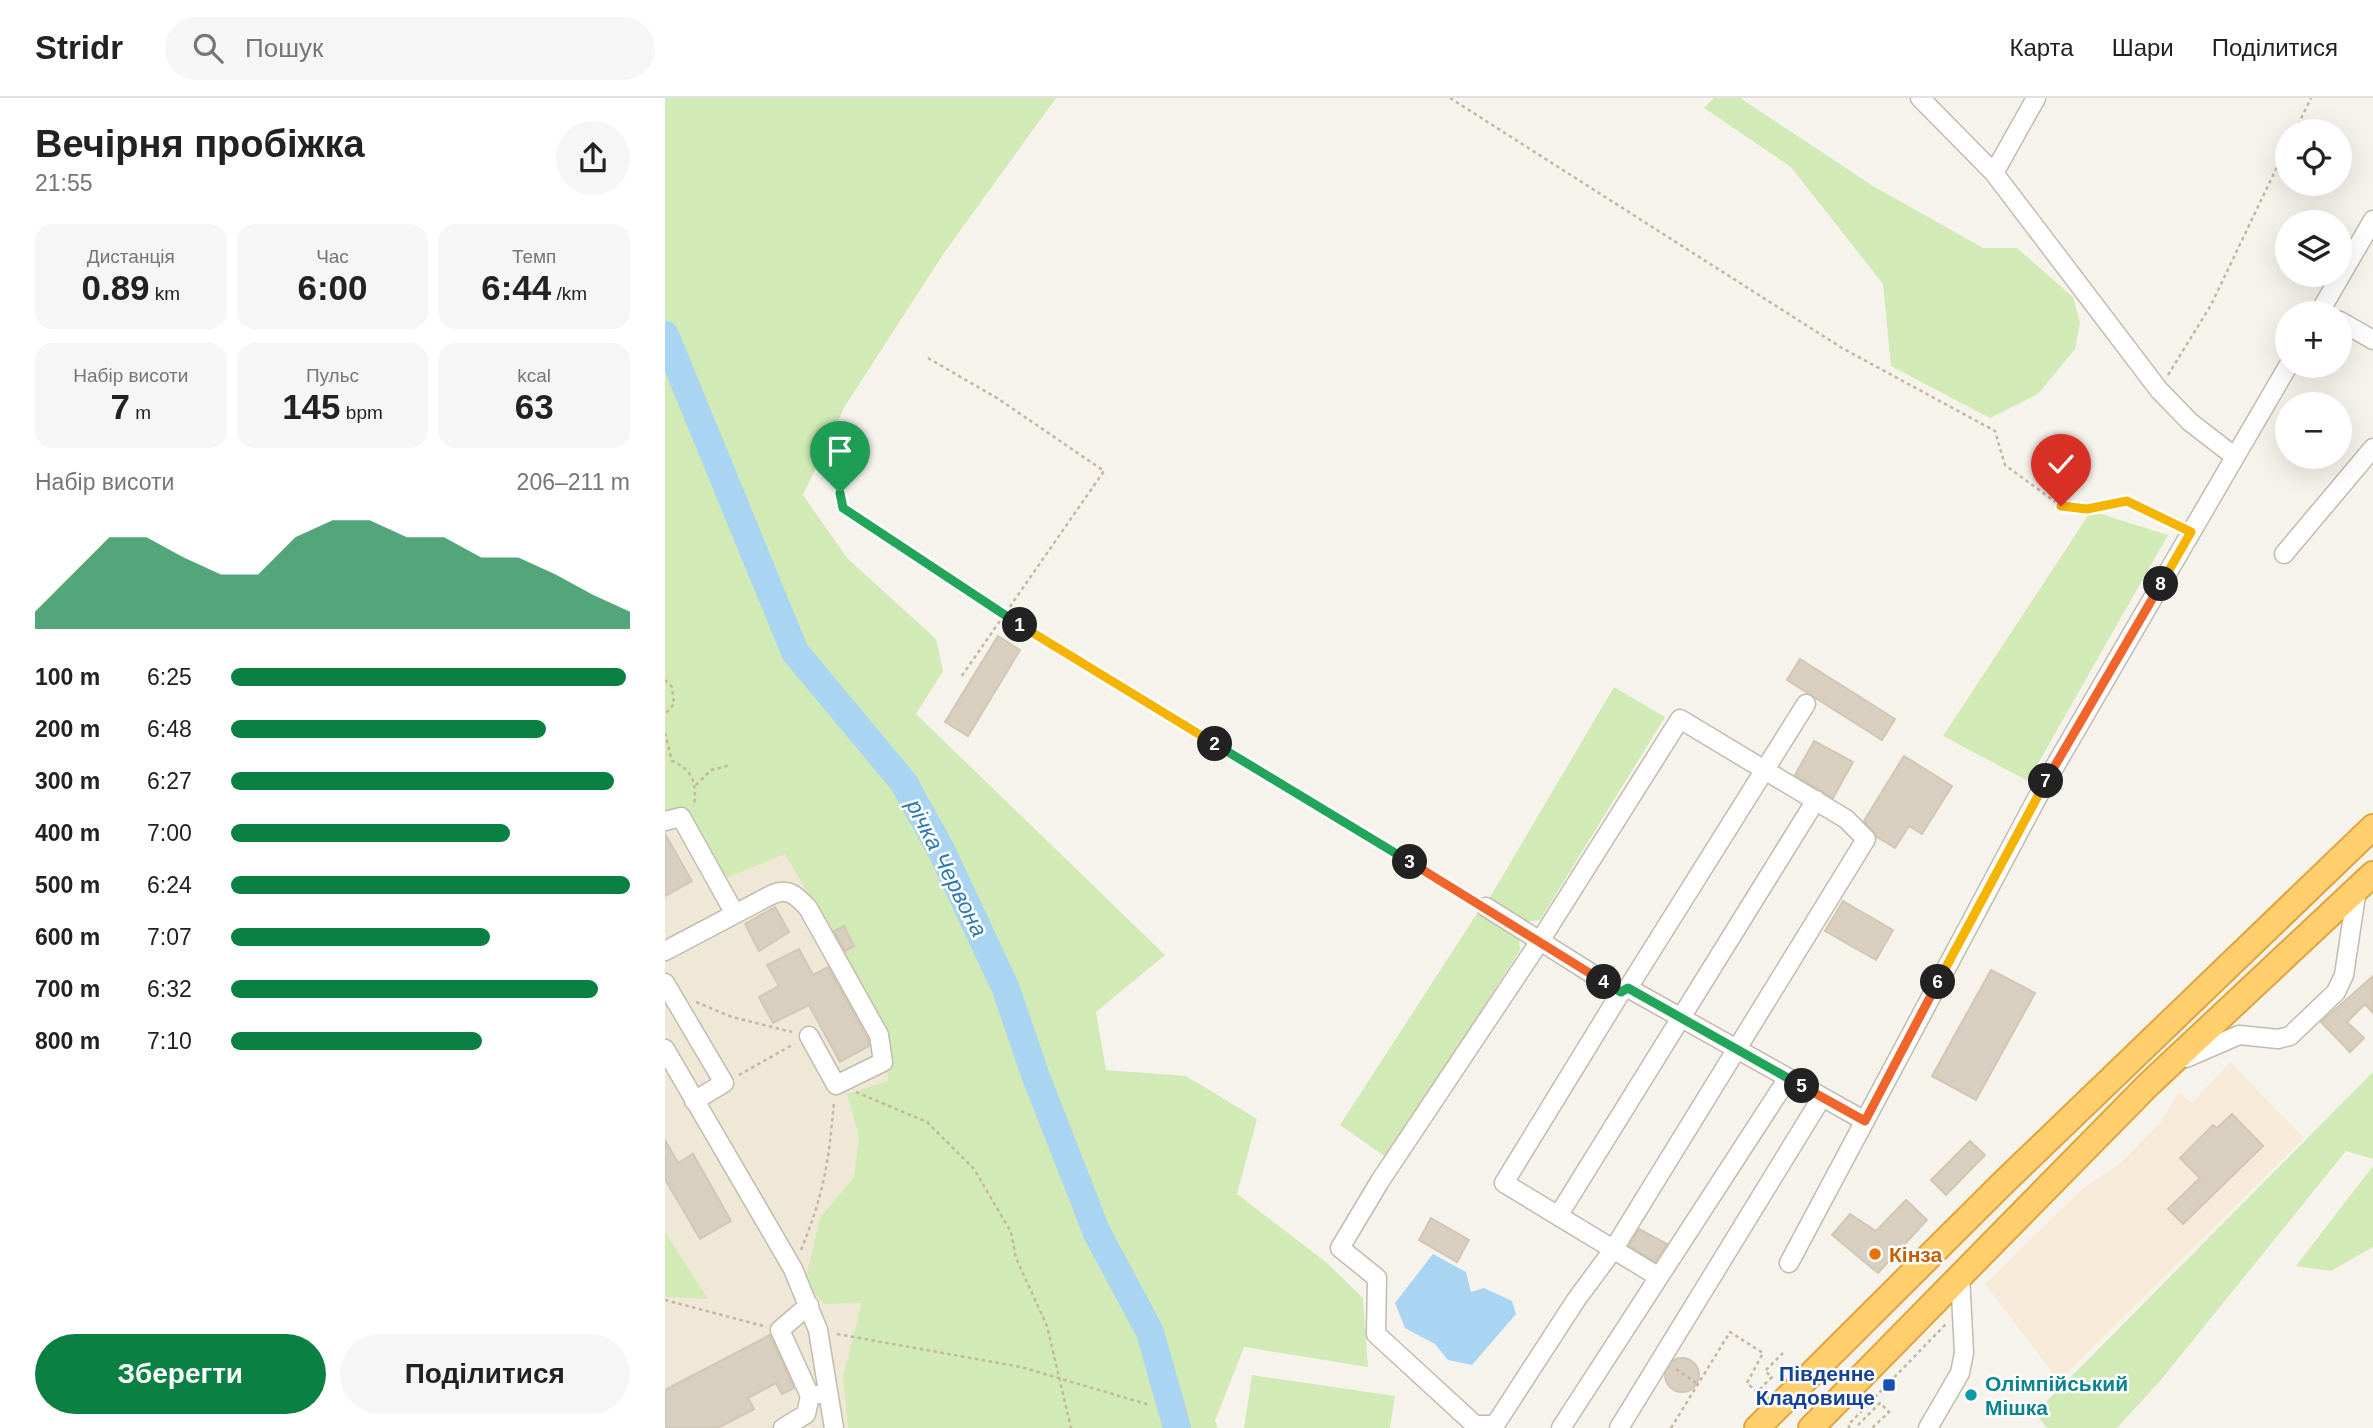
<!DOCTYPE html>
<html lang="uk">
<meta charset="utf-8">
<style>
:root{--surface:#fff;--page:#f6f6f6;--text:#222;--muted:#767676;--line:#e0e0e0;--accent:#0b8043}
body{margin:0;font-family:Helvetica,sans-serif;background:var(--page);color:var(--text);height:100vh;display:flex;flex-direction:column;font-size:26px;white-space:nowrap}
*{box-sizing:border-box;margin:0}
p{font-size:23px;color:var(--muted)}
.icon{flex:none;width:38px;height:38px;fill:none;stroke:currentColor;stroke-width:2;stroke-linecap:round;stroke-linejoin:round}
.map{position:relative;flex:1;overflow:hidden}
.panel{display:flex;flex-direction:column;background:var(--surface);width:665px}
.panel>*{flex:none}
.controls{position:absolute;left:1610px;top:21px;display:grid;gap:14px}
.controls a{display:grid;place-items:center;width:77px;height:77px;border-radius:50%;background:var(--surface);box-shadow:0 7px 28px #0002;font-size:35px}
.pin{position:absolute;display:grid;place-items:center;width:60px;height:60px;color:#fff;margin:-72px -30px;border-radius:50% 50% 50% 0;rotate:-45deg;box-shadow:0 0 7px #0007}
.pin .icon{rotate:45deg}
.km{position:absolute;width:35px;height:35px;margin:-18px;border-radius:50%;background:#222;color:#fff;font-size:19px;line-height:35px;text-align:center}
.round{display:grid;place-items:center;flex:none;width:74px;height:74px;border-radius:37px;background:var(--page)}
.headline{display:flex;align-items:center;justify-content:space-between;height:119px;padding:0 35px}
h1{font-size:38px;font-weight:700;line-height:52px}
.figures{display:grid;grid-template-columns:repeat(3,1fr);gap:10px;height:119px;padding:7px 35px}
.figures div{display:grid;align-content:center;border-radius:18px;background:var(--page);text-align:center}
.figures b{font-size:35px;font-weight:700}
.figures small{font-size:19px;font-weight:400}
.figures p{font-size:19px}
.chart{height:196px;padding:14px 35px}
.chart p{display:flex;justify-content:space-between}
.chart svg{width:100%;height:126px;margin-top:7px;fill:var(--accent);opacity:.7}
.action{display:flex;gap:14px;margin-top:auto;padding:14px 35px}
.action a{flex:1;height:80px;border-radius:42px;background:var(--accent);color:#fff;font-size:28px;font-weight:700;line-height:80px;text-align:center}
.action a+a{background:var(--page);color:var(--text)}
ul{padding:0 35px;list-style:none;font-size:23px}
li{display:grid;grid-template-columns:112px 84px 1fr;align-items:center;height:52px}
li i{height:18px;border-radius:9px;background:var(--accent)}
header{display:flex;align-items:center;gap:42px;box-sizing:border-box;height:98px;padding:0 35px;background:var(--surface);border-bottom:2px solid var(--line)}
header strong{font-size:33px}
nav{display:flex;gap:38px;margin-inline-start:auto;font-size:24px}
.search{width:490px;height:63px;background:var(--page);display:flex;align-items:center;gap:18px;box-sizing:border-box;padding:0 24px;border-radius:38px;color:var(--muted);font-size:26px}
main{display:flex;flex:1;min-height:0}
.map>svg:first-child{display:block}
.commercial{fill:#f7ead8}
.education{fill:#efe8d6}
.green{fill:#d2eab5}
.water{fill:#a9d4f2}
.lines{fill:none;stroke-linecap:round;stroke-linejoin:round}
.river{stroke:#a9d4f2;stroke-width:28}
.building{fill:#d8cfc1;stroke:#d3c7b4;stroke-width:2}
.minor-casing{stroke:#c2bbae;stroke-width:21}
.highway-casing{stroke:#e0a43c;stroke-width:28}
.path{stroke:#c4b79f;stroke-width:2.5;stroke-dasharray:3.5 3.5;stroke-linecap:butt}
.minor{stroke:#fff;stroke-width:18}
.highway{stroke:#ffcf6e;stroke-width:24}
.split-1-casing{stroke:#fff;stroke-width:14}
.split-2-casing{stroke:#fff;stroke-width:14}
.split-3-casing{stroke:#fff;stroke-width:14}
.split-4-casing{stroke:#fff;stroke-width:14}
.split-5-casing{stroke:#fff;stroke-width:14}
.split-6-casing{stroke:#fff;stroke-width:14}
.split-7-casing{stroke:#fff;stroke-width:14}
.split-8-casing{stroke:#fff;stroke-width:14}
.split-9-casing{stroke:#fff;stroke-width:14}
.split-1{stroke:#22a559;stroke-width:9}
.split-2{stroke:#f5b400;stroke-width:9}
.split-3{stroke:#22a559;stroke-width:9}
.split-4{stroke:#f0652b;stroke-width:9}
.split-5{stroke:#22a559;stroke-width:9}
.split-6{stroke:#f0652b;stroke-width:9}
.split-7{stroke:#f5b400;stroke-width:9}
.split-8{stroke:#f0652b;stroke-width:9}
.split-9{stroke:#f5b400;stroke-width:9}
.food-dot{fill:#e8710a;stroke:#fff;stroke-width:2.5}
.transit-dot{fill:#1a4fb4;stroke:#fff;stroke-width:2.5}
.culture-dot{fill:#0f9aa8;stroke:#fff;stroke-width:2.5}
.labels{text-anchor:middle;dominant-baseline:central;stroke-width:5;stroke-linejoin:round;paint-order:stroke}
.food-label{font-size:21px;font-weight:bold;fill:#c56008;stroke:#fff;text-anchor:start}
.transit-label{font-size:21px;font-weight:bold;fill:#164399;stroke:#fff;text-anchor:end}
.culture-label{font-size:21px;font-weight:bold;fill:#0d838f;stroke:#fff;text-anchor:start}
.water-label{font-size:23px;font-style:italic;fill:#2e7ab2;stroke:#fff}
</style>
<header>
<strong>Stridr</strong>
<div class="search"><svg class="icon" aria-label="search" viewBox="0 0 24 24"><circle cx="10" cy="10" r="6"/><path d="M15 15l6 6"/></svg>Пошук</div>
<nav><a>Карта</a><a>Шари</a><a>Поділитися</a></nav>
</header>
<main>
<section class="panel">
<div class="headline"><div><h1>Вечірня пробіжка</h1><p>21:55</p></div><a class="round"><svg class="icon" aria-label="share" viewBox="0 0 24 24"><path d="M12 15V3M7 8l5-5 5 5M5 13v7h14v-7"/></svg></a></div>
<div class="figures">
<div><p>Дистанція</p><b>0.89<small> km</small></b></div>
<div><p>Час</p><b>6:00</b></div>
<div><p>Темп</p><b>6:44<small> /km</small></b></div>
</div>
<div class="figures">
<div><p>Набір висоти</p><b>7<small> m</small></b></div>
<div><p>Пульс</p><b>145<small> bpm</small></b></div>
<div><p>kcal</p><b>63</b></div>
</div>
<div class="chart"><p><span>Набір висоти</span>206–211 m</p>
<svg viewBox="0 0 160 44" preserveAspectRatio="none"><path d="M0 44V38L10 25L20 12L30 12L40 19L50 25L60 25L70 12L80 6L90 6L100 12L110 12L120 19L130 19L140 25L150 32L160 38V44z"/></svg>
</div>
<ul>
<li><b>100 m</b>6:25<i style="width:99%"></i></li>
<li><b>200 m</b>6:48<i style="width:79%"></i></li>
<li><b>300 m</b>6:27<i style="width:96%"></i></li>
<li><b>400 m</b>7:00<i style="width:70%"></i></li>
<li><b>500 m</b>6:24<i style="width:100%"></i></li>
<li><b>600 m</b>7:07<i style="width:65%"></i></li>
<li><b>700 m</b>6:32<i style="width:92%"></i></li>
<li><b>800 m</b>7:10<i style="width:63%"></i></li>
</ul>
<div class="action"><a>Зберегти</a><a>Поділитися</a></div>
</section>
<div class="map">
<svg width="1708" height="1330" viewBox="0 0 1708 1330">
<rect width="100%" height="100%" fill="#f6f3ec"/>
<path class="commercial" d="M1565,964L1639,1040L1394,1283L1320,1186L1416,1092L1458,1063L1495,1025L1514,994L1527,1005Z"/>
<path class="education" d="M0,315L296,884L233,1330H0Z"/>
<path class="green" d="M0,0H391L279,155L180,308L138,397L182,460L271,541L278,573L251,616L500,857L431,914L441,972L521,978L592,1021L572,1096L662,1165L698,1200L703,1269L579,1249L550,1323L553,1330H183L178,1279L197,1205L159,1206L140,1184L155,1120L189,1079L194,1038L182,996L223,983L220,937L155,815L120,756L46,786L0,712Z
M1049,0H1075L1208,88L1318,150H1352L1408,199L1415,224L1410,251L1373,296L1325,320L1226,268L1218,186L1126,69L1039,10Z
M1426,413L1503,437L1363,683L1278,638Z
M949,589L1000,619L875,822L860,824L824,801Z
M813,814L854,841L855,852L722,1060L675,1027Z
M1708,974V1061L1681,1053L1495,1283L1452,1330H1382L1370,1315Z
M1708,1068V1149L1666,1173L1631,1168Z
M0,1134L43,1201L0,1199Z
M587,1277L730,1298L725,1330H579Z"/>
<path class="water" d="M768,1156L801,1174L806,1194L819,1190L847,1203L851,1216L807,1267L783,1262L770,1246L740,1230L730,1205Z"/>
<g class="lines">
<path class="river" d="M0,237L130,554L239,685L276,752L341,891L371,979L432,1135L485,1234L512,1330"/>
</g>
<path class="building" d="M333,538L355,552L303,638L280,624Z
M1135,561L1230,621L1217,642L1122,582Z
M1149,643L1188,664L1168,700L1130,677Z
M1239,658L1287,688L1257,736L1244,728L1230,750L1212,739L1199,723Z
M0,736L27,783L0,798Z
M1178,803L1228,832L1211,862L1160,833Z
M110,809L124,834L94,853L80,826Z
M179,828L189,848L180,853L169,833Z
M134,851L148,877L163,869L203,941L204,948L175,964L144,907L108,925L94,899L114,888L102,867Z
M1326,872L1370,895L1311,1002L1267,978Z
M1708,878V915L1700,906L1682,924L1699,940L1685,954L1656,924Z
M1567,1016L1598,1048L1518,1126L1503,1111L1535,1080L1515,1060L1548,1027L1552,1030Z
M0,1042L13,1065L28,1056L66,1123L35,1141L0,1081Z
M1305,1043L1320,1057L1281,1097L1266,1082Z
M1241,1102L1262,1122L1213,1175L1167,1137L1185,1116L1211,1133Z
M766,1120L804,1142L792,1164L754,1142Z
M974,1131L1002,1146L990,1164L964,1148Z
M105,1237L129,1290L117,1296L111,1285L83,1300L89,1311L53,1330H0V1292Z
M1000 1277a17 17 0 1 1 34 0a17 17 0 1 1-34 0Z"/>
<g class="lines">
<defs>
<path id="minor" d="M1255,0L1329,75L1494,292L1525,324L1569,358
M1329,75L1371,0
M1654,215L1708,122
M1675,223L1708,242
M1619,456L1708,350
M1015,621L1181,721L1201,741L948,1152L911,1202L830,1327H810L711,1236L712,1180L675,1150L715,1083L875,843Z
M0,723L16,719L70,816
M821,809L956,894
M0,853L106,797C123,789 131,797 143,810L214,937L218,964L171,987L144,938
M0,885L59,985L29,1003
M963,890L1200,1023
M0,951L128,1171L153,1232L169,1330
M1521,960L1574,937L1613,941L1625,938L1671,894L1679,877L1692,791
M893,1118L1151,702
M1124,1165L1379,687L1623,268
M994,1179L839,1085L956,894L963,890L1141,606
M144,1207L115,1232L145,1298L163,1294
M118,1330L141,1316L145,1298
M896,1330L1123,980
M954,1330L1157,999
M1263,1330L1295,1275L1299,1255L1295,1177"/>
<path id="highway" d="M1092,1330L1338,1085L1708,729
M1146,1330L1483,987L1708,776"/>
</defs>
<use href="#minor" class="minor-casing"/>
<use href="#highway" class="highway-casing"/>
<path class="path" d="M785,0L1177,250L1330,333L1340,367L1396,408L1422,411L1462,403L1510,426
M1630,33L1646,0
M263,260L332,300L439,373L296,579
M1503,277L1546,207L1622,48
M183,381L175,395L178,410L339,517L808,802
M0,582L7,589L9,606L0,616
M0,635L7,663C28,672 32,685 29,708
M31,687L46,672L66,667
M31,904L67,919L127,934
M74,977L129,946
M191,994L262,1024L309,1071L346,1134L351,1160L382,1228L406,1330
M136,1152C159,1096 164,1063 169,1003
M0,1202L102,1229
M172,1236L356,1269L485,1307
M1011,1271L1031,1285
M1193,1327L1215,1305L1224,1314L1207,1330
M1006,1330L1065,1234L1098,1255L1082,1285L1092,1294L1107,1279L1100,1273L1118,1255
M1185,1330L1183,1327L1281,1226"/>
<use href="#minor" class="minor"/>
<use href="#highway" class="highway"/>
</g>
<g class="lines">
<defs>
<path id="split-1" d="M175,395L178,410L355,527"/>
<path id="split-2" d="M355,527L550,646"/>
<path id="split-3" d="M550,646L745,764"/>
<path id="split-4" d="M745,764L939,884"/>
<path id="split-5" d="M939,884L956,894L963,890L1137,988"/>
<path id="split-6" d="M1137,988L1200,1023L1273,884"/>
<path id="split-7" d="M1273,884L1381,683"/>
<path id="split-8" d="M1381,683L1496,486"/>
<path id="split-9" d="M1396,408L1422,411L1462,403L1526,434L1496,486"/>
</defs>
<use href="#split-1" class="split-1-casing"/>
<use href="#split-2" class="split-2-casing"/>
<use href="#split-3" class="split-3-casing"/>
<use href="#split-4" class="split-4-casing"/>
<use href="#split-5" class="split-5-casing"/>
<use href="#split-6" class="split-6-casing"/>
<use href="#split-7" class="split-7-casing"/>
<use href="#split-8" class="split-8-casing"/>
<use href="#split-9" class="split-9-casing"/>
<use href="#split-1" class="split-1"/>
<use href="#split-2" class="split-2"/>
<use href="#split-3" class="split-3"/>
<use href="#split-4" class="split-4"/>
<use href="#split-5" class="split-5"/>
<use href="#split-6" class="split-6"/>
<use href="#split-7" class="split-7"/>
<use href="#split-8" class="split-8"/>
<use href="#split-9" class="split-9"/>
</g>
<circle class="food-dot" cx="1210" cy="1156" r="7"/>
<rect class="transit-dot" x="1217" y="1280" width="14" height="14" rx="3.5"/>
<circle class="culture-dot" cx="1306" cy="1297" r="7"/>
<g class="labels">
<g class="food-label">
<text x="1224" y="1156">Кінза</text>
</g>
<g class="transit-label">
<text x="1210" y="1275">Південне<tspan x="1210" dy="24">Кладовище</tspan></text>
</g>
<g class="culture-label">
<text x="1320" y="1285">Олімпійський<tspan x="1320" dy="24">Мішка</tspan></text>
</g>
<g class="water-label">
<text transform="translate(282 770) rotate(63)">річка Червона</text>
</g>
</g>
</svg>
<div class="controls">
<a><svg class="icon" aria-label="locate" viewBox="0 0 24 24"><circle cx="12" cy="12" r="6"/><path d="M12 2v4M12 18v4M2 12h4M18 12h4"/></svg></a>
<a><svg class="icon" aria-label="layers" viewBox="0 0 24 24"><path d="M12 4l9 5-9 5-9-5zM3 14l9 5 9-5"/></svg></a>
<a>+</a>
<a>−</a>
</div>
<div class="pin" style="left:175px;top:395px;background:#1e9e55"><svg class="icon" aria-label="arrive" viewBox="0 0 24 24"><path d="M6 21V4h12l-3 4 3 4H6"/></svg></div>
<div class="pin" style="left:1396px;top:408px;background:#d93025"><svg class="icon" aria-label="check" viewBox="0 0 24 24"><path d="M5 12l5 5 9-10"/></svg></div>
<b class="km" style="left:355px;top:527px">1</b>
<b class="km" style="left:550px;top:646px">2</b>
<b class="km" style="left:745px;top:764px">3</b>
<b class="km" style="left:939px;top:884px">4</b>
<b class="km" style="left:1137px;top:988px">5</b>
<b class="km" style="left:1273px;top:884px">6</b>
<b class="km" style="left:1381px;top:683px">7</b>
<b class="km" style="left:1496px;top:486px">8</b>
</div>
</main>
